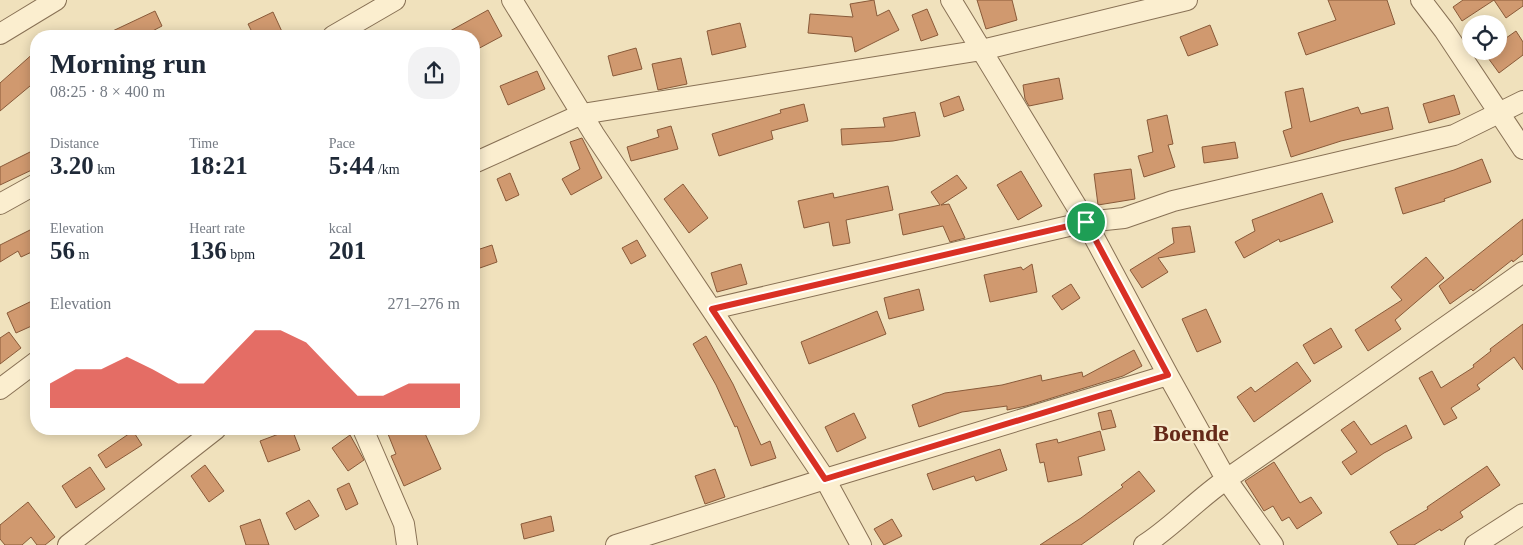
<!DOCTYPE html>
<meta charset="utf-8">
<style>
:root{--surface:#fff;--page:#f2f2f3;--text:#1f2937;--muted:#747a83;--accent:#d93025}
body{margin:0;font-family:Georgia,serif;background:var(--page);color:var(--text);height:100vh;display:flex;flex-direction:column;font-size:19px;white-space:nowrap}
*{box-sizing:border-box;margin:0}
p{font-size:16px;color:var(--muted)}
.icon{flex:none;width:28px;height:28px;fill:none;stroke:currentColor;stroke-width:2;stroke-linecap:round;stroke-linejoin:round}
.map{position:relative;flex:1;overflow:hidden}
.sheet{position:absolute;left:30px;top:30px;width:450px;height:405px;display:flex;flex-direction:column;background:var(--surface);border-radius:20px;box-shadow:0 2px 12px #0003}
.sheet>*{flex:none}
.controls{position:absolute;left:1462px;top:15px;display:grid;gap:10px}
.controls a{display:grid;place-items:center;width:45px;height:45px;border-radius:50%;background:var(--surface);box-shadow:0 2px 12px #0003;font-size:25px}
.pin{position:absolute;display:grid;place-items:center;width:42px;height:42px;color:#fff;margin:-21px;border:2px solid #fff;border-radius:50%;box-shadow:0 1px 5px #0007}
.round{display:grid;place-items:center;flex:none;width:52px;height:52px;border-radius:20px;background:var(--page)}
.overview{display:flex;align-items:center;justify-content:space-between;height:85px;padding:0 20px}
h1{font-size:28px;font-weight:700;line-height:38px}
.metrics{display:grid;grid-template-columns:repeat(3,1fr);gap:8px;height:85px;padding:5px 20px}
.metrics div{display:grid;align-content:center}
.metrics b{font-size:25px;font-weight:700}
.metrics small{font-size:14px;font-weight:400}
.metrics p{font-size:14px}
.chart{height:140px;padding:10px 20px}
.chart p{display:flex;justify-content:space-between}
.chart svg{width:100%;height:90px;margin-top:5px;fill:var(--accent);opacity:.7}
.map>svg:first-child{display:block}
.building{fill:#d0996f;stroke:#895a39}
.lines{fill:none;stroke-linecap:round;stroke-linejoin:round}
.street-casing{stroke:#887155;stroke-width:22}
.street{stroke:#fbeecf;stroke-width:20}
.route-casing{stroke:#fff;stroke-width:10}
.route{stroke:#d93025;stroke-width:6}
.labels{text-anchor:middle;dominant-baseline:central;stroke-width:4.5;stroke-linejoin:round;paint-order:stroke}
.town-label{font-size:24px;font-weight:bold;fill:#652918;stroke:#f7ebcc}
</style>
<div class="map">
<svg width="1523" height="545" viewBox="0 0 1523 545">
<rect width="100%" height="100%" fill="#f0e1bc"/>
<path class="building" d="M874,0L877,16L889,10L899,30L855,52L852,37L808,33L810,14L853,17L850,4Z
M977,0H1012L1017,20L986,29Z
M1328,0H1387L1395,24L1306,55L1298,33L1336,20Z
M1463,0H1494L1462,21L1453,7Z
M1494,0H1523V6L1506,18Z
M927,9L938,35L921,41L912,15Z
M488,10L502,36L474,51V36H441Z
M155,11L162,26L143,36H102Z
M273,12L284,36H254L248,24Z
M740,23L746,47L712,55L707,31Z
M1210,25L1218,45L1188,56L1180,37Z
M1516,31L1523,42V55L1499,73L1483,51H1499V43Z
M636,48L642,69L613,76L608,56Z
M36,51V81L0,111V83Z
M681,58L687,84L658,90L652,64Z
M537,71L545,89L508,105L500,86Z
M1059,78L1063,99L1029,106L1025,99L1023,85Z
M1303,88L1310,122L1358,107L1361,114L1388,107L1393,129L1341,141L1291,157L1283,131L1292,128L1285,92Z
M1454,95L1460,114L1429,123L1423,104Z
M959,96L964,110L944,117L940,103Z
M804,104L808,121L771,131L773,139L719,156L712,134L781,113L780,110Z
M915,112L920,136L893,141L842,145L841,129L885,127L883,118Z
M1167,115L1173,144L1168,145L1175,167L1144,177L1138,156L1153,152L1147,120Z
M671,126L678,149L631,161L627,147L659,137L657,130Z
M582,138L602,178L571,195L562,179L580,169L570,142Z
M1235,142L1238,158L1204,163L1202,147Z
M36,149V168L0,185V167Z
M1482,159L1491,182L1444,199L1445,201L1403,214L1395,188L1454,170Z
M1131,169L1135,199L1098,205L1094,174Z
M1021,171L1042,206L1018,220L997,185Z
M510,173L519,195L506,201L497,179Z
M957,175L967,188L941,205L949,204L965,238L950,242L943,226L903,235L899,214L940,205L931,192Z
M683,184L708,218L689,233L664,199Z
M888,186L893,210L846,220L850,243L833,246L829,222L804,228L798,201L833,193L834,198Z
M1322,193L1333,222L1280,242L1279,239L1244,258L1235,242L1255,231L1252,220Z
M1523,219V254L1513,262L1512,260L1473,291L1471,289L1450,304L1439,286Z
M1190,226L1195,252L1158,258L1168,272L1142,288L1130,270L1174,243L1172,228Z
M36,227V250L21,257L18,251L0,262V245Z
M637,240L646,256L631,264L622,248Z
M492,245L497,262L477,269L474,251Z
M1426,257L1444,278L1395,320L1401,329L1368,351L1355,330L1402,300L1391,287Z
M741,264L747,284L717,292L711,273Z
M1032,264L1037,292L990,302L984,275L1021,267L1023,270Z
M1071,284L1080,298L1062,310L1052,296Z
M919,289L924,310L889,319L884,298Z
M36,299V324L16,333L7,313Z
M1206,309L1221,342L1197,352L1182,319Z
M877,311L886,334L809,364L801,342Z
M1523,324V370L1514,357L1477,385L1480,389L1451,408L1457,418L1444,425L1419,378L1432,371L1441,388L1474,367L1473,365L1491,351L1490,349Z
M1331,328L1342,347L1314,364L1303,345Z
M9,332L21,348L0,364V338Z
M706,336L733,384L761,445L770,441L776,458L751,466L737,426L735,427L716,385L693,344Z
M1134,350L1142,366L1123,376L1026,406L1007,410V406L962,412L919,427L912,405L945,393L1002,385L1041,375L1042,381L1082,372L1083,377Z
M1297,362L1311,381L1254,422L1237,397L1251,387L1255,392Z
M1111,410L1116,427L1102,430L1098,413Z
M854,413L866,438L837,452L825,427Z
M1354,421L1371,445L1406,425L1412,438L1384,453L1351,475L1342,462L1357,452L1341,430Z
M292,429L300,450L268,462L260,441Z
M386,429H423L441,469L404,486L391,456L396,454Z
M133,431L142,445L106,468L98,455Z
M1100,431L1105,450L1078,457L1082,475L1048,482L1044,462L1040,463L1036,444L1057,439L1058,443Z
M350,435L364,460L348,471L332,448Z
M1000,449L1007,470L976,481L974,476L933,490L927,474Z
M1274,462L1300,503L1311,497L1322,513L1297,529L1289,517L1282,521L1273,506L1264,511L1245,481Z
M205,465L224,491L209,502L191,476Z
M1487,466L1500,485L1460,512L1463,517L1441,531L1440,529L1414,545H1398L1390,532L1428,509L1427,507Z
M90,467L105,489L76,508L62,486Z
M715,469L725,497L705,504L695,476Z
M1139,471L1155,491L1131,509L1081,545H1040L1081,518L1123,487L1121,485Z
M349,483L358,504L346,510L337,489Z
M309,500L319,516L295,530L286,513Z
M28,502L55,537L45,545H37L31,537L22,545H5L0,539V525Z
M551,516L554,531L524,539L521,524Z
M260,519L269,545H246L240,526Z
M892,519L902,536L884,545L874,529Z"/>
<g class="lines">
<defs>
<path id="street" d="M512,0L594,134L825,479L861,545
M951,0L1086,222L1168,375L1226,479L1273,545
M1421,0L1444,30L1523,149
M0,34L56,0
M333,36L395,0
M474,163L582,114L982,50L1187,0
M0,204L36,184
M712,309L1086,222L1124,218L1173,201L1454,135L1523,101
M0,389L36,362
M363,429L404,524L407,545
M68,545L216,429
M616,545L825,479L1168,375
M1144,545C1174,526 1197,499 1227,479C1326,410 1425,342 1523,272
M1475,545L1523,514"/>
</defs>
<use href="#street" class="street-casing"/>
<use href="#street" class="street"/>
</g>
<g class="lines">
<defs>
<path id="route" d="M1086,222L1168,375L825,479L712,309Z"/>
</defs>
<use href="#route" class="route-casing"/>
<use href="#route" class="route"/>
</g>
<g class="labels">
<g class="town-label">
<text x="1191" y="433">Boende</text>
</g>
</g>
</svg>
<div class="controls">
<a><svg class="icon" aria-label="locate" viewBox="0 0 24 24"><circle cx="12" cy="12" r="6"/><path d="M12 2v4M12 18v4M2 12h4M18 12h4"/></svg></a>
</div>
<div class="pin" style="left:1086px;top:222px;background:#1e9e55"><svg class="icon" aria-label="arrive" viewBox="0 0 24 24"><path d="M6 21V4h12l-3 4 3 4H6"/></svg></div>
<section class="sheet">
<div class="overview"><div><h1>Morning run</h1><p>08:25 · 8 × 400 m</p></div><a class="round"><svg class="icon" aria-label="share" viewBox="0 0 24 24"><path d="M12 15V3M7 8l5-5 5 5M5 13v7h14v-7"/></svg></a></div>
<div class="metrics">
<div><p>Distance</p><b>3.20<small> km</small></b></div>
<div><p>Time</p><b>18:21</b></div>
<div><p>Pace</p><b>5:44<small> /km</small></b></div>
</div>
<div class="metrics">
<div><p>Elevation</p><b>56<small> m</small></b></div>
<div><p>Heart rate</p><b>136<small> bpm</small></b></div>
<div><p>kcal</p><b>201</b></div>
</div>
<div class="chart"><p><span>Elevation</span>271–276 m</p>
<svg viewBox="0 0 160 44" preserveAspectRatio="none"><path d="M0 44V32L10 25L20 25L30 19L40 25L50 32L60 32L70 19L80 6L90 6L100 12L110 25L120 38L130 38L140 32L150 32L160 32V44z"/></svg>
</div>
</section>
</div>
